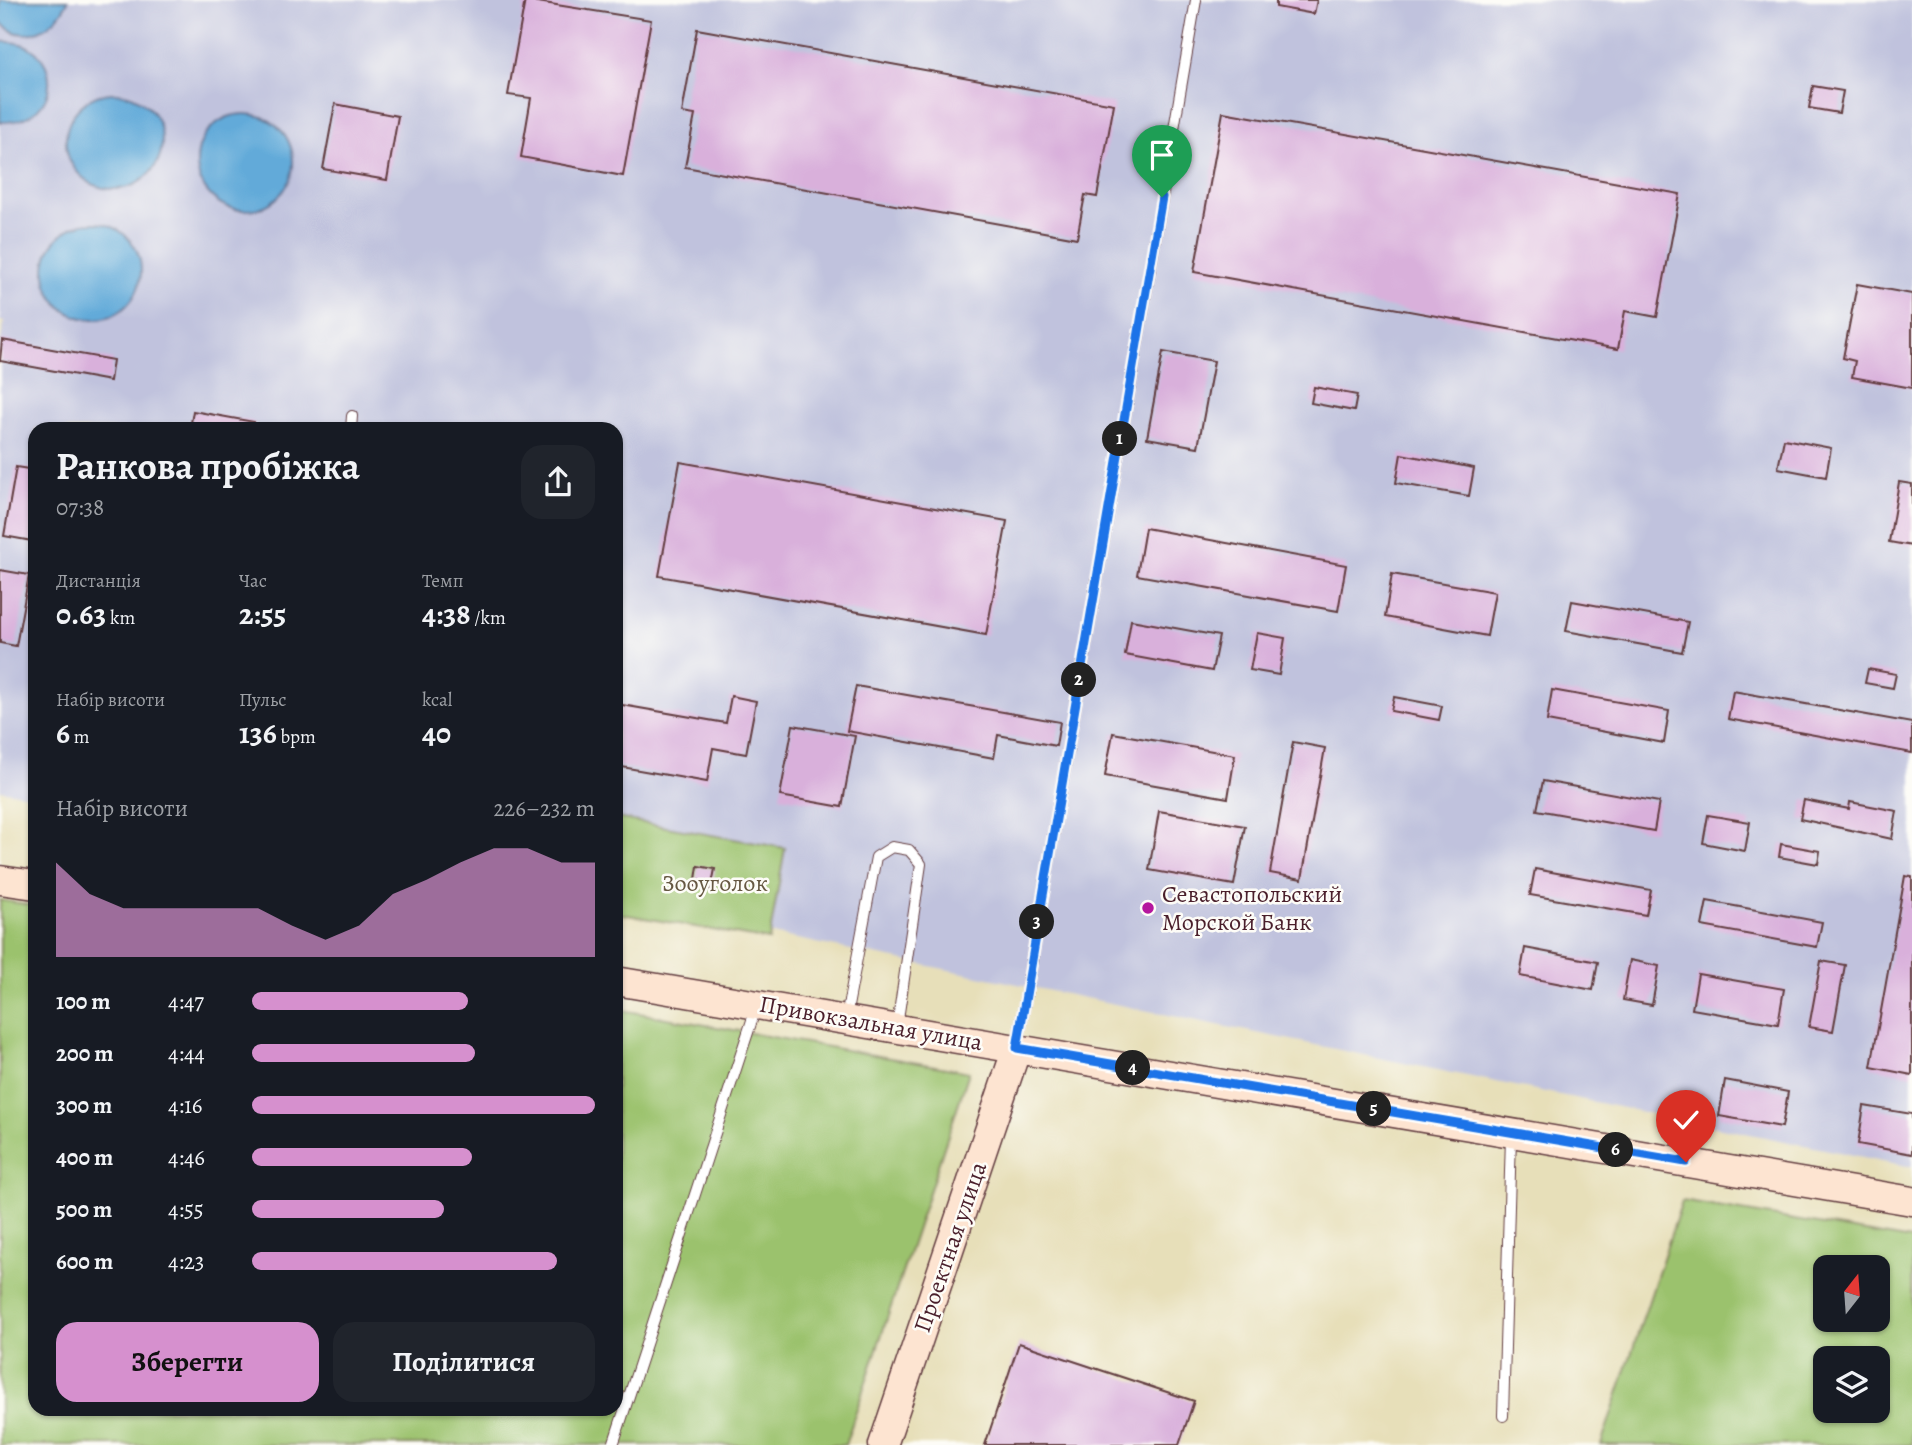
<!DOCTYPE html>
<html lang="uk">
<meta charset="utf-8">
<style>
:root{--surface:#171b24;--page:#20242c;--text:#f1f3f6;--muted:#9ea1a6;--accent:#d690ce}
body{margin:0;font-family:Alegreya,serif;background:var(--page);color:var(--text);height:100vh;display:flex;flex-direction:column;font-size:26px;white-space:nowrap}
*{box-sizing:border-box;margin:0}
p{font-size:23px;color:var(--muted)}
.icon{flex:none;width:38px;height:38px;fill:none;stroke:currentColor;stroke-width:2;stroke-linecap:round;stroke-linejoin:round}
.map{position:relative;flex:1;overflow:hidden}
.side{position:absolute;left:28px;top:422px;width:595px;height:994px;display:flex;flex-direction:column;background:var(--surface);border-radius:21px;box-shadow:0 2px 5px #0004}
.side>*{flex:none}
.needle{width:46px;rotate:17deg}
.controls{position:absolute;left:1813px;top:1255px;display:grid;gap:14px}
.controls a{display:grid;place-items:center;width:77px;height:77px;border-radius:14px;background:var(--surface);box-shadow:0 2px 5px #0004;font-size:35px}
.pin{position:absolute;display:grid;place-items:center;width:60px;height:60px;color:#fff;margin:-72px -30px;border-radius:50% 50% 50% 0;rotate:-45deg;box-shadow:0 0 7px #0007}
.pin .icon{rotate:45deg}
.km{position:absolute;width:35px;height:35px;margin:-18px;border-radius:50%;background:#222;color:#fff;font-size:19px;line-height:35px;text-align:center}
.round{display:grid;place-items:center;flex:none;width:74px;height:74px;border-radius:21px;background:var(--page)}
.overview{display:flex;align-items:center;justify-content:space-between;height:119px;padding:0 28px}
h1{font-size:38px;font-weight:700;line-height:52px}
.stats{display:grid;grid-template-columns:repeat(3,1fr);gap:10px;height:119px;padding:7px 28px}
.stats div{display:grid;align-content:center}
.stats b{font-size:30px;font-weight:700}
.stats small{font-size:19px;font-weight:400}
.stats p{font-size:19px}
.chart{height:196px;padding:14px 28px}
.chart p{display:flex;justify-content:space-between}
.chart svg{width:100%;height:126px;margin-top:7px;fill:var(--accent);opacity:.7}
.cta{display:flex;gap:14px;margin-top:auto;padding:14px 28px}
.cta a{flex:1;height:80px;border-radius:21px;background:var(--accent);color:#111;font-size:28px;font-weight:700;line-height:80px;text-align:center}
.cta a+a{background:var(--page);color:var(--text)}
ul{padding:0 28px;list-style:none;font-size:23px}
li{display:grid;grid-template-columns:112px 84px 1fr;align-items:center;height:52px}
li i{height:18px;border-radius:9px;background:var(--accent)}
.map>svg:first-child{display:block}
.industrial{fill:#c0c2dd}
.green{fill:#9bc26d;stroke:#72704c;stroke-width:2;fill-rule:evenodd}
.water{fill:#62aad9;stroke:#566482;stroke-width:2}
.building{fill:#d9b0db}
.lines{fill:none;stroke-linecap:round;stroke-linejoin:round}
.service-casing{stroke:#623c40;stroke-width:12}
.secondary-casing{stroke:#623c40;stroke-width:31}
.service{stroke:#fff;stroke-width:10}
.secondary{stroke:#fde4d1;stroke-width:28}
.route-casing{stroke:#fff;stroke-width:14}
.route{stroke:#1a73e8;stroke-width:9}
.poi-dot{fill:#b5179e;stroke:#fdfcf7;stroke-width:2.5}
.labels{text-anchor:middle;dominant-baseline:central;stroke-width:5;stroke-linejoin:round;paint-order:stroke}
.park-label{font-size:24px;fill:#665842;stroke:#fdfcf7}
.poi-label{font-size:24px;fill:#4a1f2b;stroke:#fdfcf7;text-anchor:start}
.street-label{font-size:24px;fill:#4a1f2b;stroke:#fdfcf7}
</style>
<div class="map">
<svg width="1912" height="1445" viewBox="0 0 1912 1445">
<rect width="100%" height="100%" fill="#fdfcf7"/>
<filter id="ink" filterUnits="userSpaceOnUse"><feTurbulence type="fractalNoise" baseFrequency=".0143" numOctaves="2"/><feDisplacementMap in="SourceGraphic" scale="14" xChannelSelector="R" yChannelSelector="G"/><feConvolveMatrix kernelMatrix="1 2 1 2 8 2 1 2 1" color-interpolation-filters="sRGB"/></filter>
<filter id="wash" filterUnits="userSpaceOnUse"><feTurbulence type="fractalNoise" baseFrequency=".00686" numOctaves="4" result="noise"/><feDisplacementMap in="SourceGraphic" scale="28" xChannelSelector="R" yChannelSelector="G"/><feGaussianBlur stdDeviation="1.57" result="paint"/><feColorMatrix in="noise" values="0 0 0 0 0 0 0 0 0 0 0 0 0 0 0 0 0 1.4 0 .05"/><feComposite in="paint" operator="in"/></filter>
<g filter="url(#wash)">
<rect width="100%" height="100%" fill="#e7dfb9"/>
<path class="industrial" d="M0,0H1912V1167L616,902V429H35V796L0,790V345L4,322L0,321Z"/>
<path class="green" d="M616,818L785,848L769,940L616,913Z
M0,900L35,906V1409H616V1009L969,1072L845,1445H0Z
M1682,1201L1912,1240V1445H1601ZM1878,1267V1320H1825V1267ZM1878,1358V1410H1825V1358Z"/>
<path class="water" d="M0,0H68V1C56,27 25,48 0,22Z
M0,42C64,37 67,124 0,122Z
M66 141a48 48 0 1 1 96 0a48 48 0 1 1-96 0Z
M197 162a48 48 0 1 1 96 0a48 48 0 1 1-96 0Z
M45 271a48 48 0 1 1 96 0a48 48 0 1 1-96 0Z"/>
<g id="blocks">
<path class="building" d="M525,0L651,20L623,176L521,157L531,98L508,95Z
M1276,0H1317L1314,14L1276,7Z
M697,29L1114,104L1097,197L1085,195L1077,238L685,167L695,115L682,113Z
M1813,86L1843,91L1839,113L1809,108Z
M335,104L398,116L387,180L323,169Z
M1223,112L1680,194L1657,317L1625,311L1618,349L1194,272Z
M1857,284L1912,294V388L1852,377L1855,361L1843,358Z
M2,340L113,360L110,381L0,361Z
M1163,352L1214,361L1198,447L1147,438Z
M1314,387L1357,395L1354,411L1311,403Z
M193,411L254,422L253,429H190Z
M1784,439L1831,448L1826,477L1778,468Z
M1401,454L1474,468L1469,496L1396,483Z
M680,462L1007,521L986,635L659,576Z
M16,467L35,470L32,541L4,536Z
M1899,482L1912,484V546L1889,542Z
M1145,528L1346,565L1338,611L1137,575Z
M0,570L29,575L16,646L0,643Z
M1392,574L1495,592L1487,636L1385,617Z
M1572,601L1688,622L1682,652L1566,631Z
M1131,620L1219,636L1212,671L1125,655Z
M1257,633L1285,638L1279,675L1250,670Z
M1868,669L1896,674L1893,688L1865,683Z
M856,686L1060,722L1056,746L998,735L994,758L847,731Z
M1552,690L1669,711L1664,743L1547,721Z
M1733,691L1912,723V753L1728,719Z
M731,696L756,701L746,754L713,748L707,782L616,766V704L726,723Z
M1394,697L1442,706L1439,720L1391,711Z
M793,725L855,736L842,807L780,796Z
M1113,733L1235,755L1228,798L1105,776Z
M1293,742L1325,748L1302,879L1270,873Z
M1543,781L1659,802L1654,831L1537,810Z
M1804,800L1849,809L1850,802L1897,811L1892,839L1800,819Z
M1159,811L1245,826L1234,885L1149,870Z
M1708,815L1750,822L1745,851L1703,843Z
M1781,844L1820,851L1818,864L1779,857Z
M698,866L715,869L711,889L695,886Z
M1535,869L1651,890L1646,915L1530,895Z
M1905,876L1912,877V1075L1871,1067Z
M1707,901L1822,922L1817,947L1702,926Z
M1525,948L1598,962L1593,990L1520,976Z
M1630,960L1659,966L1652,1005L1623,1000Z
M1821,961L1845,965L1833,1031L1809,1027Z
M1698,974L1784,989L1778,1024L1692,1009Z
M1725,1080L1788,1092L1782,1127L1719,1116Z
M1864,1106L1912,1114V1154L1858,1144Z
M1019,1343L1194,1401L1179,1445H985Z"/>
</g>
</g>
<g filter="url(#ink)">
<use href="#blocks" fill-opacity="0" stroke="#623c40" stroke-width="2"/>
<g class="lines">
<defs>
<path id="service" d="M351,429L352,416
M846,1017L876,857L892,847L909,850L921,864L897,1026
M1017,1048L1196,0
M1503,1416L1511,1137
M613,1445L756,1008"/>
<path id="secondary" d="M0,880L35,885
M616,981L1912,1201
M883,1445L1017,1048"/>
</defs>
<use href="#service" class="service-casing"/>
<use href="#secondary" class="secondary-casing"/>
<use href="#service" class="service"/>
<use href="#secondary" class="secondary"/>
</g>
</g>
<g class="lines" filter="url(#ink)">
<defs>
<path id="route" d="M1162,197L1017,1048L1686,1162"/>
</defs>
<use href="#route" class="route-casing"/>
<use href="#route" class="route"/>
</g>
<circle class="poi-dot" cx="1148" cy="908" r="7"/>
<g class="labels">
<g class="park-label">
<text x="715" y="883">Зооуголок</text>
</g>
<g class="poi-label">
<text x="1162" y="894">Севастопольский<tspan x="1162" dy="28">Морской Банк</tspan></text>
</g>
<g class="street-label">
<text transform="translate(871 1023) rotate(10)">Привокзальная улица</text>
<text transform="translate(950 1247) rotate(-71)">Проектная улица</text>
</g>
</g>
</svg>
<div class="controls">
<a><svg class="needle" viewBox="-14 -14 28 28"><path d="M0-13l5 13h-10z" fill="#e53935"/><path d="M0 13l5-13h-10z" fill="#9ea1a6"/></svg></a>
<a><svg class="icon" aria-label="layers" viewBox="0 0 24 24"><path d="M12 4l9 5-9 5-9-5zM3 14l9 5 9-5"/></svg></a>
</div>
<div class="pin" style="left:1162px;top:197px;background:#1e9e55"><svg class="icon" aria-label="arrive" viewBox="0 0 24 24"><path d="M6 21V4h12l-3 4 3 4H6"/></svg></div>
<div class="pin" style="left:1686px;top:1162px;background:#d93025"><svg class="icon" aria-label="check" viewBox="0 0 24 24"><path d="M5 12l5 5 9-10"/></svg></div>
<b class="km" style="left:1120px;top:439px">1</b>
<b class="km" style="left:1079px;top:680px">2</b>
<b class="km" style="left:1037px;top:922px">3</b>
<b class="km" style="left:1133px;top:1068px">4</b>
<b class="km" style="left:1374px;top:1109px">5</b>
<b class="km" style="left:1616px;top:1150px">6</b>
<section class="side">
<div class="overview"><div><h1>Ранкова пробіжка</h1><p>07:38</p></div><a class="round"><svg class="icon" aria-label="share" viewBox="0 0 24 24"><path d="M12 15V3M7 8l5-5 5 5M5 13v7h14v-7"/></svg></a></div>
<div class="stats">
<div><p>Дистанція</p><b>0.63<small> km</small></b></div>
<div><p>Час</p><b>2:55</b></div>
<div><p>Темп</p><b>4:38<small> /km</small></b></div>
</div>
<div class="stats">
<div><p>Набір висоти</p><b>6<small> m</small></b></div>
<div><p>Пульс</p><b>136<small> bpm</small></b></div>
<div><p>kcal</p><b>40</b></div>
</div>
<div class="chart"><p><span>Набір висоти</span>226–232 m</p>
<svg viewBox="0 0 160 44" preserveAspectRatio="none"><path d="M0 44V11L10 22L20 27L30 27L40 27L50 27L60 27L70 33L80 38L90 33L100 22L110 17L120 11L130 6L140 6L150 11L160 11V44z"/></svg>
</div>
<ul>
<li><b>100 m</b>4:47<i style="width:63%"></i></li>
<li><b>200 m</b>4:44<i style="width:65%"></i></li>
<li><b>300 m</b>4:16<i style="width:100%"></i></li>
<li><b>400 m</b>4:46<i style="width:64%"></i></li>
<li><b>500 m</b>4:55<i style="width:56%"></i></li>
<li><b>600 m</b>4:23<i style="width:89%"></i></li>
</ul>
<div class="cta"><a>Зберегти</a><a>Поділитися</a></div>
</section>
</div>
